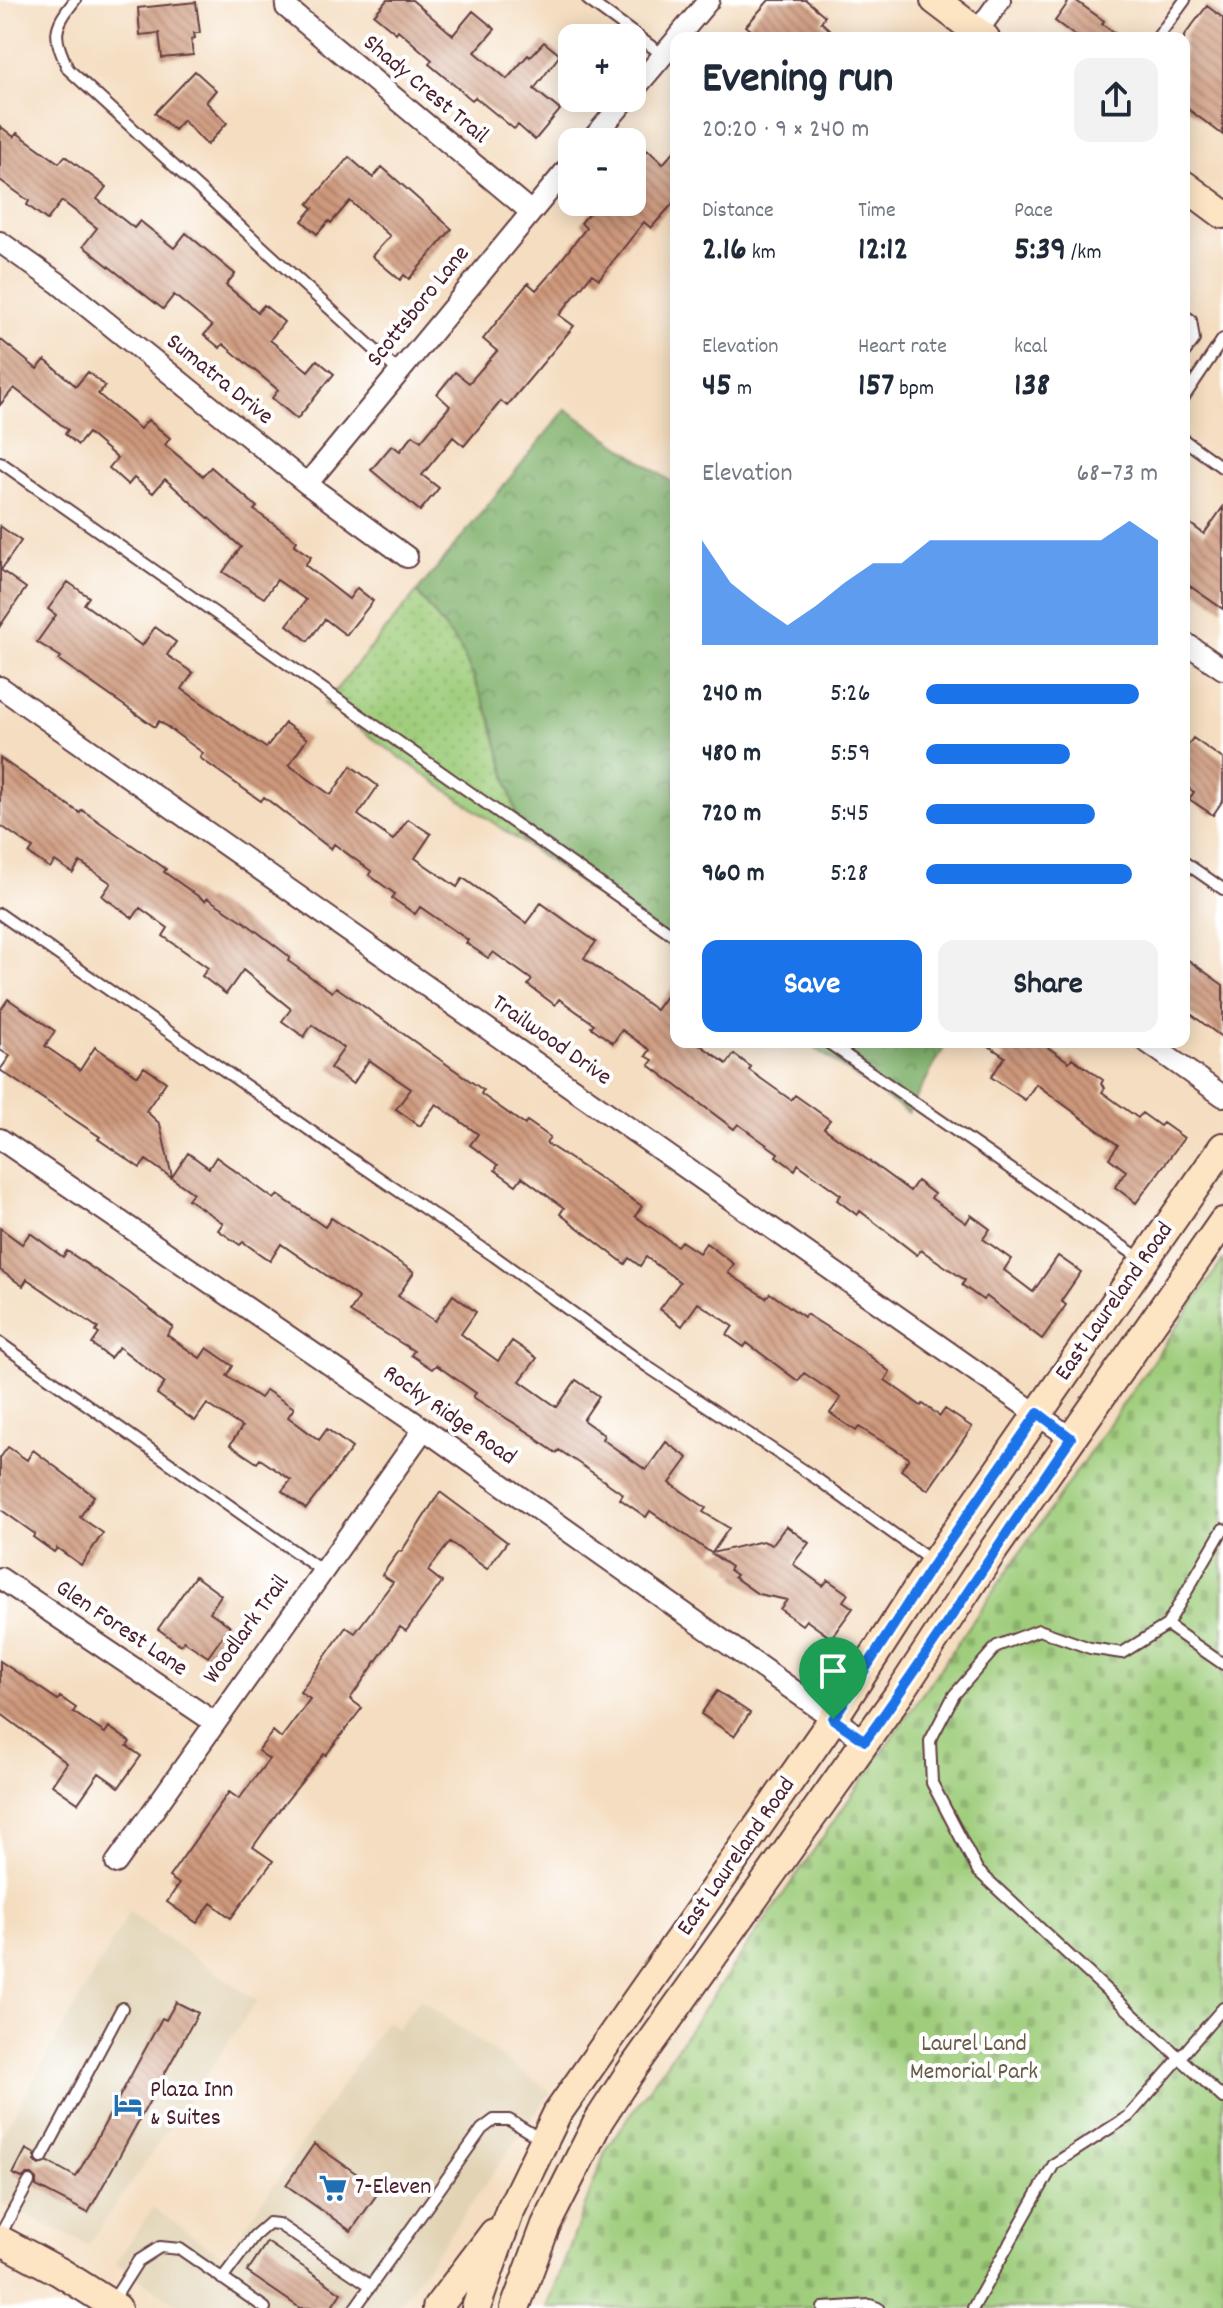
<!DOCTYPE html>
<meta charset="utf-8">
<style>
:root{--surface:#fff;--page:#f2f2f3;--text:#1f2937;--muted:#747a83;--accent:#1a73e8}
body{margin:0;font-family:Dekko,sans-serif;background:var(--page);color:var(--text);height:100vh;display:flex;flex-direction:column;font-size:30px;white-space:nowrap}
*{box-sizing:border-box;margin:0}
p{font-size:26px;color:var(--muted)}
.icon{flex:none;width:44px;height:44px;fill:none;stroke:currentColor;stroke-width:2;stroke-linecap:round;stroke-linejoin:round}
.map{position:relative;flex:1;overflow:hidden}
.sheet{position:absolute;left:670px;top:32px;width:520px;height:1016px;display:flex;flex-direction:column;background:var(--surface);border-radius:16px;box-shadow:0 4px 20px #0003}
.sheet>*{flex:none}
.fabs{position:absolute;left:558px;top:24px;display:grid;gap:16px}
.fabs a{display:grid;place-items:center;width:88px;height:88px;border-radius:16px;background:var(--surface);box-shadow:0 4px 20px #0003;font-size:40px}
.pin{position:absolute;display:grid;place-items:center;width:68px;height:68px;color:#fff;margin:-82px -34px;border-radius:50% 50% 50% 0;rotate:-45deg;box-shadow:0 0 8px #0007}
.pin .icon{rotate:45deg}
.round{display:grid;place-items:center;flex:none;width:84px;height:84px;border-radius:16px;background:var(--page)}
.head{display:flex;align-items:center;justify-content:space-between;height:136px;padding:0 32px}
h1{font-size:44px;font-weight:700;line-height:60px}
.stats{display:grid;grid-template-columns:repeat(3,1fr);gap:12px;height:136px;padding:8px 32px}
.stats div{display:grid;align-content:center}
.stats b{font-size:34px;font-weight:700}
.stats small{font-size:22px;font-weight:400}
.stats p{font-size:22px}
.chart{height:224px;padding:16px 32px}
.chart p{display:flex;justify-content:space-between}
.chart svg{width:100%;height:144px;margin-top:8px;fill:var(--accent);opacity:.7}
.primary-button{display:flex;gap:16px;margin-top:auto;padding:16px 32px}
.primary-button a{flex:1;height:92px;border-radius:16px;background:var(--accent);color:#fff;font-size:32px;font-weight:700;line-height:92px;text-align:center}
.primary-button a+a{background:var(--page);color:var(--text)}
ul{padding:0 32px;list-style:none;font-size:26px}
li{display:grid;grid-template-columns:128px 96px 1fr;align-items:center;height:60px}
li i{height:20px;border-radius:10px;background:var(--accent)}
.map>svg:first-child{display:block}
.built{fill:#e1d3b4}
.grass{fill:url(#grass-dots);stroke:#747653;stroke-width:2}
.forest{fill:url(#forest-crowns);stroke:#64684b;stroke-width:2}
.cemetery{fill:url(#cemetery-stones);stroke:#747653;stroke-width:2}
.building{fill:url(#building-back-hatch)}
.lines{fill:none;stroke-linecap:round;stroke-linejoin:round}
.lane-casing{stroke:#643c41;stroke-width:14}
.street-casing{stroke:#643c41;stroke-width:24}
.secondary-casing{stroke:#643c41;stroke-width:32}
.lane{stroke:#fff;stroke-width:10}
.street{stroke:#fff;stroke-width:20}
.secondary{stroke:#fde5c4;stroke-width:28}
.route-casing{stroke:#fff;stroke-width:16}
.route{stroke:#1a73e8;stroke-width:10}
.labels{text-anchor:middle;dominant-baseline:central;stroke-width:8;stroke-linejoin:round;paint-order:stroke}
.street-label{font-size:24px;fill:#4a1f2b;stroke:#fff}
.park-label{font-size:24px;fill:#685c47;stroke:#fff}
.poi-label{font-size:24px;fill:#4a1f2b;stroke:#fff;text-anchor:start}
</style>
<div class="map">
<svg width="1223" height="2308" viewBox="0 0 1223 2308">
<defs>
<pattern id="grass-dots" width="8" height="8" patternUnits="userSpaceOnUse" patternTransform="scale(2)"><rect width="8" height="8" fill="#9fcd7b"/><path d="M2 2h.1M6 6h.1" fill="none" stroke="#8ab06a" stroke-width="1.8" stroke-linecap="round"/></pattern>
<pattern id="forest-crowns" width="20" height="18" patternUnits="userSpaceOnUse" patternTransform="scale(2)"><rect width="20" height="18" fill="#7fb06b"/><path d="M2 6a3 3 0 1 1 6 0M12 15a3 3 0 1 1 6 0" fill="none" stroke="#6a8f58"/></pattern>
<pattern id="cemetery-stones" width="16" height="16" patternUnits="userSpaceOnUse" patternTransform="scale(2)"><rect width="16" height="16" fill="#9fcd7b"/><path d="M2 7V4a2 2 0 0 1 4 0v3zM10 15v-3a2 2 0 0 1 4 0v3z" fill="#8ab06a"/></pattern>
<pattern id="building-back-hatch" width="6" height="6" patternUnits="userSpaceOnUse" patternTransform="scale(2)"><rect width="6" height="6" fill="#cd987b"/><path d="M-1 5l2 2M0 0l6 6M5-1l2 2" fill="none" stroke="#a87b65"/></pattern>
</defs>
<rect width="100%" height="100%" fill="#fff"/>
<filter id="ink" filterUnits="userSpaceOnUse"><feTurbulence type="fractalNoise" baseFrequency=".0125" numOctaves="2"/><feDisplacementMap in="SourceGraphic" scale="16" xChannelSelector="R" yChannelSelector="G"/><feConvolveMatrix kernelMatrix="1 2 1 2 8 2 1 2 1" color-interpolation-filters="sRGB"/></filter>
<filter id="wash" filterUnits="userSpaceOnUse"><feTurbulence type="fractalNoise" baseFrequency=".006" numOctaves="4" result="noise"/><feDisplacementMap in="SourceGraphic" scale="32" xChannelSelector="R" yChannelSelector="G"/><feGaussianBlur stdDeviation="1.8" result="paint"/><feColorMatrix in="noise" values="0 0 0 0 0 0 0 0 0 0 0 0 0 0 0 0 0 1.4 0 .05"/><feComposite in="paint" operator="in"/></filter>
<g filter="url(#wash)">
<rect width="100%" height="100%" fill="#f4ddc0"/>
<path class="built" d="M129,1912L257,2001L88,2245L0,2202V2138Z
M419,1999L551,2092L397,2308H182L116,2263L153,2208L224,2257L386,2021L398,2029Z"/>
<path class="grass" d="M417,592L461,649L491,719L524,844L324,704Z"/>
<path class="forest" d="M566,409L676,485V951L524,844L491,719L461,649L417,592Z
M806,1042H947L908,1113Z"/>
<path class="cemetery" d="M1223,1260V2308H547L606,2150Z"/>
<g id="blocks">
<path class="building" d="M387,0H412L453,35L473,11L495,29L475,52L507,79L528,55L530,57L544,42L560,55L534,89L560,110L535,140L518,125L514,129L475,97L472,100L429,64L432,60L398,30L396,33L374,15Z
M769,0H806L825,16L821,22L839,38H760L746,26Z
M1070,0H1075L1104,21L1102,24L1121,38H1078L1055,21Z
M196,2L200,33H194L195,38L191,39L193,55L162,58L159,33L140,35L138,8Z
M1207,6L1223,18V135L1184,106V36Z
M195,71L216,90L206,102L227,123L207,145L183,120L174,130L155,113Z
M0,126L14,137L17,133L59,163L65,156L106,187L97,199L134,228L140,221L174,248L186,233L235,274L226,285L258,312L264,305L284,322L270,340L308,371L317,360L334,374L297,419L272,398L278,390L265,379L223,344L220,348L204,335L212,326L174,295L163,309L83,246L97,228L62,201L47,220L27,205L29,201L0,180Z
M676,149V200L651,228L644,222L599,279L592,274L559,315L574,326L507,406L501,401L464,446L453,437L422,475L439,488L420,511L371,470L392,445L400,451L413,435L421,441L450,406L437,394L455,372L469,383L497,351L483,339L528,283L536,290L551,273L586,228L581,223L598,202H632V168L648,150L663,164Z
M349,157L373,178L382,167L452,229L409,279L404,275L400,280L372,256L390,236L350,201L331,223L329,221L317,234L302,221L313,208L308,204Z
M0,339L37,369L45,360L76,386L88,372L105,386L98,394L140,429L148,420L170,438L165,445L203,476L211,467L257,507L254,510L297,541L294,545L311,557L305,565L349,599L357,588L373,601L346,635L325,619L308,641L287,625L306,600L277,580L264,598L223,572L241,547L165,479L153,493L134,478L128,485L109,468L117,458L88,433L78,445L65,434L68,430L14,388L0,405Z
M1223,507V609L1184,582V519L1204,534Z
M0,526L21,541L1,570L26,588L0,626Z
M68,582L89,597L84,604L142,646L155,627L176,642L167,655L193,673L182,689L266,748L285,723L307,739L289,765L331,795L351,766L378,786L358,815L393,840L408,819L431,834L415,858L457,887L463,878L526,923L541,903L596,942L584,958L656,1010L676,982V1042H696L727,1064L734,1054L751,1067L749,1070L791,1100L795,1095L830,1120L824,1128L910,1191L917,1181L934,1194L931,1198L966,1223L971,1215L990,1229L983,1239L1011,1259L1004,1270L1033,1292L1058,1256L1081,1272L1061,1301L1066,1305L1042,1339L986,1296L983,1300L962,1285L965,1280L921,1250L917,1255L860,1211L857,1215L837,1200L841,1195L798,1164L795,1170L776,1156L778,1153L738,1124L734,1129L649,1065L653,1060L646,1056L650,1050L622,1030L613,1043L591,1027L594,1024L559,999L555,1005L528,985L532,980L493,952L488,958L466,943L468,940L420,907L415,914L392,898L395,894L369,875L371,871L334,844L331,849L264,797L261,801L200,758L203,753L159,721L155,727L59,660L61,657L37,642L56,615L48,609Z
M1193,738L1223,759V800L1213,815L1189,799L1194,792L1184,785V751Z
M0,758L80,813L82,810L105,826L166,869L164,872L205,901L207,898L243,921L290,957L288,961L332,992L336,987L435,1056L483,1090L481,1094L525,1125L527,1121L550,1137L546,1143L642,1206L635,1216L677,1246L681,1241L699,1253L706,1243L734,1264L728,1273L766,1298L770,1293L804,1317L806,1314L857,1346L890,1372L885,1380L921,1406L923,1404L940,1416L945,1409L972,1427L928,1490L901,1470L909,1458L859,1427L856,1431L830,1413L841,1398L804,1373L798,1381L747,1343L744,1347L727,1335L733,1326L698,1303L682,1326L660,1309L680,1282L646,1257L640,1266L629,1258L625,1264L560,1214L564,1208L522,1177L516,1185L495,1170L498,1165L470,1145L478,1134L436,1104L420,1126L396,1109L411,1089L369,1060L353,1084L330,1068L344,1048L312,1025L304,1037L282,1021L291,1009L243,970L226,994L202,976L208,968L163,936L168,928L140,908L133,918L102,896L111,883L80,862L73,873L55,861L50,868L29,854L33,848L0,825Z
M1184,957L1223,985V1038L1184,1009Z
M8,999L55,1031L45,1046L80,1070L95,1047L138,1076L144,1067L166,1082L146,1111L160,1124L172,1177L188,1153L209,1168L216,1157L274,1199L278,1195L325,1227L331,1218L414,1272L398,1296L435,1321L453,1295L476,1312L461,1334L498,1361L512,1341L537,1358L520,1381L557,1407L576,1380L599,1396L583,1420L604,1435L602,1439L646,1470L666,1442L688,1458L670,1483L706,1508L703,1512L729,1528L712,1553L763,1541L772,1545L786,1526L809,1543L793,1564L823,1586L828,1580L848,1594L843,1601L853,1608L831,1638L806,1620L802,1625L780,1609L787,1600L758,1594L734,1577L736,1575L729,1570L731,1567L694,1541L650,1511L646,1517L620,1499L623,1494L583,1466L559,1450L556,1453L535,1438L536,1437L473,1397L476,1393L436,1365L432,1369L411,1355L414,1351L350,1312L359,1298L281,1244L270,1261L243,1242L240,1245L218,1230L223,1223L188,1199L193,1193L146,1160L140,1168L98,1139L100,1137L0,1070L10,1056L0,1050V1011Z
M983,1042H1040L1069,1062L1072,1058L1103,1080L1101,1084L1105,1088L1102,1092L1138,1118L1142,1113L1160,1126L1163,1123L1184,1138L1136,1203L1115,1187L1126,1171L1109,1158L1118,1145L1036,1084L1025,1100L991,1077L1005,1057Z
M0,1228L22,1244L30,1233L63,1257L67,1251L128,1292L173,1327L167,1335L200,1358L207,1348L233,1366L227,1376L260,1398L266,1390L294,1408L288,1417L319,1440L327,1429L352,1448L306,1509L282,1491L291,1480L260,1459L257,1463L230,1445L242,1427L207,1404L195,1421L157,1394L165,1383L119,1347L110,1358L92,1344L99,1334L96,1332L98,1328L27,1279L23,1286L0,1270Z
M8,1447L27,1460L33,1450L94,1496L80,1517L103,1533L81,1565L57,1548L54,1552L33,1537L35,1534L0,1509V1458Z
M440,1492L507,1542L487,1569L450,1542L428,1571L442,1582L406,1631L400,1627L350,1699L362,1708L326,1755L324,1754L280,1809L253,1847L273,1861L231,1918L211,1903L197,1923L167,1902L179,1884L169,1877L229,1792L239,1799L269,1759L258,1751L273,1731L281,1738L310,1699L300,1692L346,1627L355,1633L393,1582L382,1575L399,1551L401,1552Z
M195,1576L221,1595L210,1612L230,1626L208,1657L184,1641L181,1645L158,1629Z
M0,1661L58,1700L60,1697L76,1708L73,1712L105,1733L109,1727L130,1742L127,1746L141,1756L119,1787L99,1773L78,1803L52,1785L67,1763L0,1713Z
M717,1691L750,1713L734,1736L701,1714Z
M176,2002L198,2013L88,2213L36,2186V2179L32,2175H26L22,2178L13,2174L26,2149L35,2154V2162L39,2165L49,2162L76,2177L162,2018L166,2020Z
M314,2144L380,2190L351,2231L286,2185Z
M267,2242L341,2293L331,2308H300L247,2272Z"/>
</g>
</g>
<g filter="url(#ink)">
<use href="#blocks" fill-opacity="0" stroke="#643c41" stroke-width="2"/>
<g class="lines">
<defs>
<path id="lane" d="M75,0C52,29 53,35 68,69L399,372
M588,0L663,55
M1157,38L1185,0
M1184,315L1191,320L1194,340L1184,353
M1184,397L1223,339
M1184,440L1223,468
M0,462L676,937
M1184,862L1223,889
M0,914L328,1143L494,1256L648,1367L817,1479L933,1562
M827,1042L1141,1259
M0,1343L322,1571
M1223,1529L1167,1625L1223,1664
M1167,1625L1122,1653L1090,1648L1039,1630L997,1646L954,1695L930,1741L932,1783L978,1871L1223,2098
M42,2158L122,2008
M0,2235L29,2182
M222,2279L254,2236L269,2223L278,2224L371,2286
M112,2302L138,2261L160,2247L180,2249L265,2308
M355,2308L482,2129L494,2120H509L544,2141
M823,2308L870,2305L878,2308
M973,2308L1054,2164L1129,2116L1223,2008"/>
<path id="street" d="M286,7L531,212
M977,32L1000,0
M677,38L709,0
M632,92L676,40
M590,142L627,98
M0,242L58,283L307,484L407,557
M307,484L572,163
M1184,642L1223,669
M0,687L1071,1438
M1147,1042L1223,1096
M0,1139L424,1429L865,1741
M0,1578L214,1722
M116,1863L424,1429"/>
<path id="secondary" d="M935,0L985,38
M1184,185L1223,214
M0,2240L60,2272L117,2308
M437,2308L494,2233
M476,2308L509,2213L557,2114L833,1719L930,1569L1223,1147
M515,2308L546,2225L599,2120L629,2074L899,1694L992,1552L1223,1222"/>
</defs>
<use href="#lane" class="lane-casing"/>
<use href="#street" class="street-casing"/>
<use href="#secondary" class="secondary-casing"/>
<use href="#lane" class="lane"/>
<use href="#street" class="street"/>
<use href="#secondary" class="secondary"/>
</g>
</g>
<g class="lines" filter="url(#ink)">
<defs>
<path id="route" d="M1038,1413L1071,1438C1002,1538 937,1642 865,1741L833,1719L930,1569Z"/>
</defs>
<use href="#route" class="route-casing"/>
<use href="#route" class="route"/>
</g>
<defs>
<symbol id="hotel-bare" viewBox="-9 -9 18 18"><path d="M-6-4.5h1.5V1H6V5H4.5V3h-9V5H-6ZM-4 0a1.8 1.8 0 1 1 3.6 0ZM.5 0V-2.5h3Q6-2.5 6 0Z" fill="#1f6fb2" stroke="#fff" stroke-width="2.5" paint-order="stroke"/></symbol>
<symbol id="supermarket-bare" viewBox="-9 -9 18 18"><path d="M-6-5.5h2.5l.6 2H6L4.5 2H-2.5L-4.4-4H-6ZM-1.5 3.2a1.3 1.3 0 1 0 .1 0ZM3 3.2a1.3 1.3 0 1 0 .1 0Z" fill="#1f6fb2" stroke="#fff" stroke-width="2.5" paint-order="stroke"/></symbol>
</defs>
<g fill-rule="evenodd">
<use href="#hotel-bare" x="108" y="2085" width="40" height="40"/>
<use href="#supermarket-bare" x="313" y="2168" width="40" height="40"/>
</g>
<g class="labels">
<g class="street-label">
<text transform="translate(425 90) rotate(40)">Shady Crest Trail</text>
<text transform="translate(419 307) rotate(-51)">Scottsboro Lane</text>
<text transform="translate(219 380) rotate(39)">Sumatra Drive</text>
<text transform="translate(551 1041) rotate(35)">Trailwood Drive</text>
<text transform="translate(1115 1302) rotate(-55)">East Laureland Road</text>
<text transform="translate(449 1416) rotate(35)">Rocky Ridge Road</text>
<text transform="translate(121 1629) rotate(34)">Glen Forest Lane</text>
<text transform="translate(247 1630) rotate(-54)">Woodlark Trail</text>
<text transform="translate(737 1857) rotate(-55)">East Laureland Road</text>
</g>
<g class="park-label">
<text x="974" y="2045">Laurel Land<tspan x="974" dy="28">Memorial Park</tspan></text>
</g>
<g class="poi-label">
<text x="150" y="2091">Plaza Inn<tspan x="150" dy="28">&amp; Suites</tspan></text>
<text x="355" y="2188">7-Eleven</text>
</g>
</g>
</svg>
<div class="fabs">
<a>+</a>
<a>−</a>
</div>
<div class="pin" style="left:833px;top:1719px;background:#1e9e55"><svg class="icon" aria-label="arrive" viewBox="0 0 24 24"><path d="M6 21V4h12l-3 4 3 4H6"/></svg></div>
<section class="sheet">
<div class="head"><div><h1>Evening run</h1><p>20:20 · 9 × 240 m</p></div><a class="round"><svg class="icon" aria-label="share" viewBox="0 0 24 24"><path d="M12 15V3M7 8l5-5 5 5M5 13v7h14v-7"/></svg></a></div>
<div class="stats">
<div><p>Distance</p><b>2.16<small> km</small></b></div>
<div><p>Time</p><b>12:12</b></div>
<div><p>Pace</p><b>5:39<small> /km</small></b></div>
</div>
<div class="stats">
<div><p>Elevation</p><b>45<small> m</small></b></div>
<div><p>Heart rate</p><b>157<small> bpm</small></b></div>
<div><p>kcal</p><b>138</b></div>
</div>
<div class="chart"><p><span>Elevation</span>68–73 m</p>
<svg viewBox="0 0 160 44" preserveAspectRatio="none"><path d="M0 44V12L10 25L20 32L30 38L40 32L50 25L60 19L70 19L80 12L90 12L100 12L110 12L120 12L130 12L140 12L150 6L160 12V44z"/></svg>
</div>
<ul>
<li><b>240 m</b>5:26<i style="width:92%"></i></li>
<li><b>480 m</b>5:59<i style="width:62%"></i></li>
<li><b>720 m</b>5:45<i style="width:73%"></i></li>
<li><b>960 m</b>5:28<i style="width:89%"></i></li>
</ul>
<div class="primary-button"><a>Save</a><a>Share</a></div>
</section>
</div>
